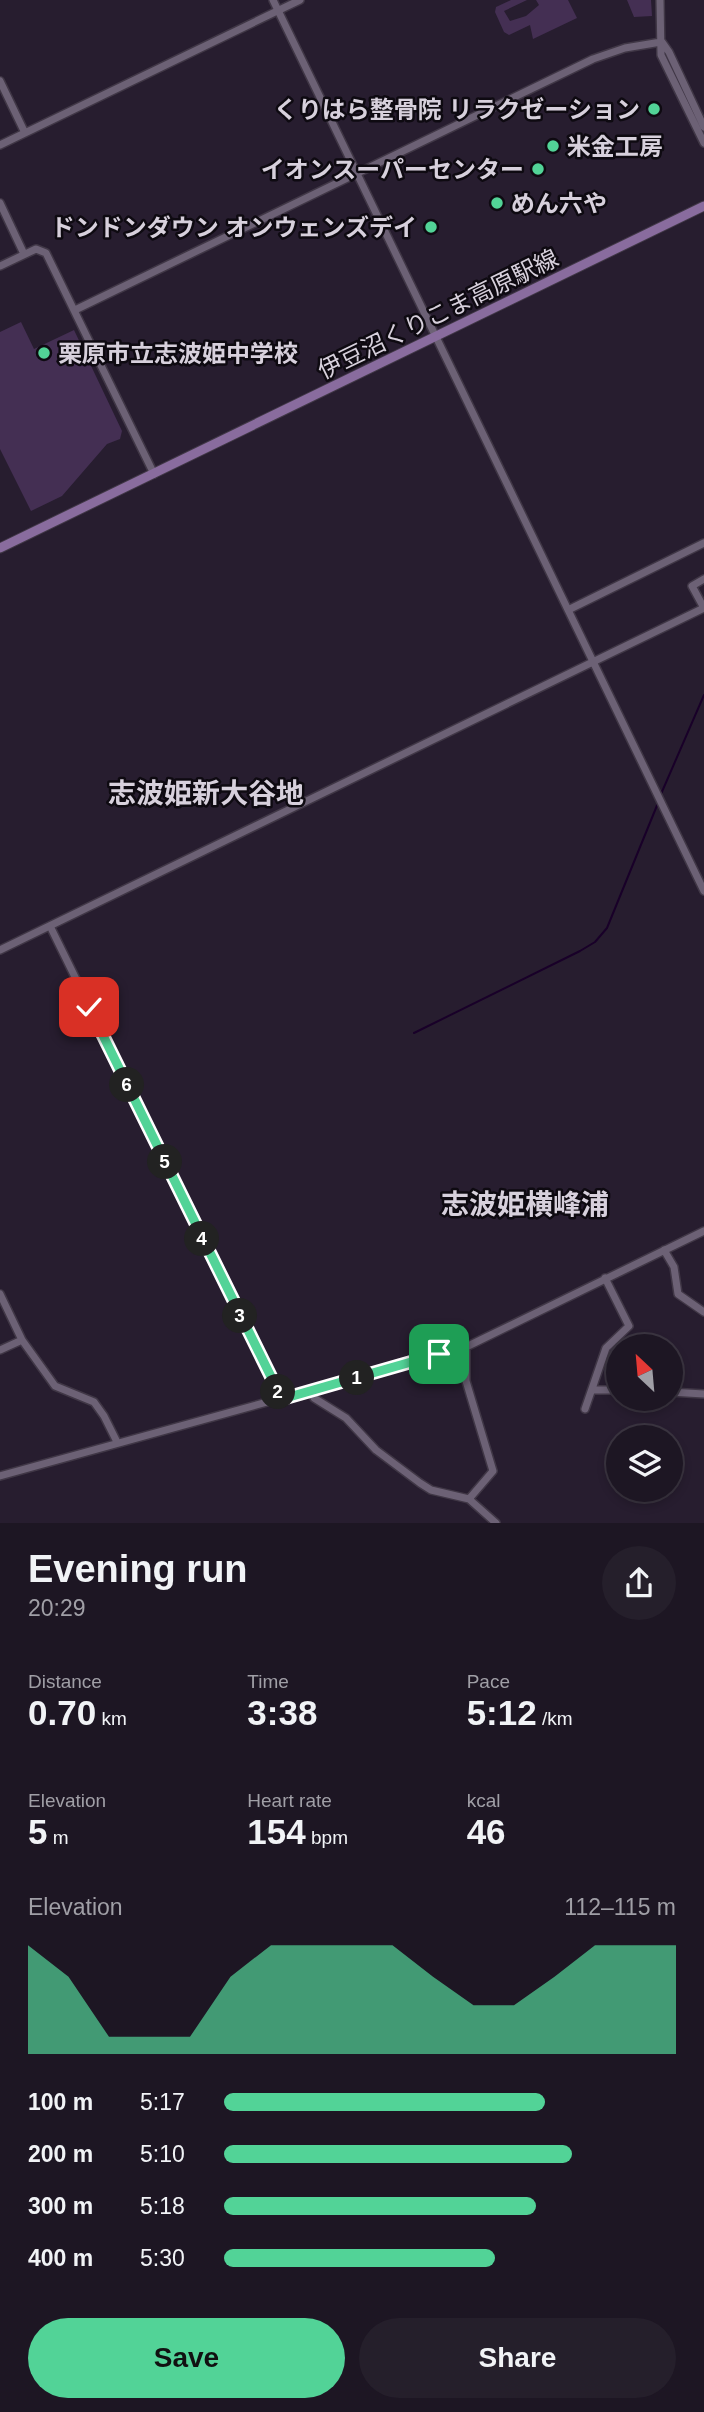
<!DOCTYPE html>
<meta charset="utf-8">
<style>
:root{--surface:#1d1623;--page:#251f2b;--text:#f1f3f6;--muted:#a09fa6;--line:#3b3541;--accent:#52d397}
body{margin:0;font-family:Helvetica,"Noto Sans JP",sans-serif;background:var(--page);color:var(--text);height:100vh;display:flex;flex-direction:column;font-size:26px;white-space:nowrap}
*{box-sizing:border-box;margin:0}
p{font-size:23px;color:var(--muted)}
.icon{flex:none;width:38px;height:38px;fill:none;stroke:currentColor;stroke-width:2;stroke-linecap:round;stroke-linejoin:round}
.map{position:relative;height:1523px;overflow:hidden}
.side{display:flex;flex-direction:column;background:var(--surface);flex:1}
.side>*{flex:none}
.needle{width:46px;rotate:334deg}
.fabs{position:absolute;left:606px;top:1334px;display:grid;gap:14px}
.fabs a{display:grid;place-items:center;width:77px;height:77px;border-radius:50%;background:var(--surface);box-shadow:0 4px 10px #0003,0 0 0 2px var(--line);font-size:35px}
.pin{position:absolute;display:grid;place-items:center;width:60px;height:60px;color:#fff;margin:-30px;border-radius:14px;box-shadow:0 4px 10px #0006}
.km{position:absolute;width:35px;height:35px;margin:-18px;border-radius:50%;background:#222;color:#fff;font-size:19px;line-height:35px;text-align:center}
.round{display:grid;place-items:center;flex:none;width:74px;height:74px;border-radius:37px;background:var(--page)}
.overview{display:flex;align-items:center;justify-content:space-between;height:119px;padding:0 28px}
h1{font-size:38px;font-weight:700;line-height:52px}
.stats{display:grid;grid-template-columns:repeat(3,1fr);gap:10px;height:119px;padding:7px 28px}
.stats div{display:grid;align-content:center}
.stats b{font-size:35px;font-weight:700}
.stats small{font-size:19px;font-weight:400}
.stats p{font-size:19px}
.chart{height:196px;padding:14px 28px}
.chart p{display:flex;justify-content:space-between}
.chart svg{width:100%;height:126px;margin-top:7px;fill:var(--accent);opacity:.7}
.primary-button{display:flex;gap:14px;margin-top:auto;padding:14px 28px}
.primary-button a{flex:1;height:80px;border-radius:42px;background:var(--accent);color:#111;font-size:28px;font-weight:700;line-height:80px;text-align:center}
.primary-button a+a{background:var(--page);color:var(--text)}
ul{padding:0 28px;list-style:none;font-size:23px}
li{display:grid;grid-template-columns:112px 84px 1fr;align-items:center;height:52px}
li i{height:18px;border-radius:9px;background:var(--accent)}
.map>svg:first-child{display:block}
.green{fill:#442f53}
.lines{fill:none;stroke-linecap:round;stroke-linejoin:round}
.stream{stroke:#190029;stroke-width:2}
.minor-casing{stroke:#403746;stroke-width:10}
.major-casing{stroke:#403746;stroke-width:11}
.minor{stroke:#6c6175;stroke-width:7}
.major{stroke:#896c9e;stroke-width:9}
.route-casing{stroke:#fff;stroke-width:14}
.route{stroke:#52d397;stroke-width:9}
.poi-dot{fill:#52d397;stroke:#0e0a11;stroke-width:2.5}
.labels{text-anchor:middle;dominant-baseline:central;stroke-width:5;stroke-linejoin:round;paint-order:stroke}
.poi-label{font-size:24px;font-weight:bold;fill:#d7d0dc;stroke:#0e0a11;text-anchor:end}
.street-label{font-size:24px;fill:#d7d0dc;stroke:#0e0a11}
.quarter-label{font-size:28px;font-weight:bold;fill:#d7d0dc;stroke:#0e0a11}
</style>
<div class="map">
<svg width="704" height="1523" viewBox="0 0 704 1523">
<rect width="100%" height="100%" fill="#271d2f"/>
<path class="green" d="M511,0H527L504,11L510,21L526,16L539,5L536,0H568L577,18L533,39L530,25L509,35L504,32L495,12L496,7Z
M627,0H651L652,16L634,17Z
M21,322L34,349L74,330L122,431L120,439L107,444L62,496L31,511L0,449V332Z"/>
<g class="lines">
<path class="stream" d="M661,794L704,695
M414,1033L580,951L595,942L607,928L658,803"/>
<defs>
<path id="minor" d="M273,0L704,891
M660,0L661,55L704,143
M662,42L669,52L704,127
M0,81L25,133
M0,145L300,0
M0,203L24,254
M0,266L36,249L46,253L154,474
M75,310L593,59L625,48L661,42
M568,610L704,543
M50,926L282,1399
M0,950L704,608L692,586L704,579
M664,1250L674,1267L678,1294L704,1312
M0,1294L22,1340L55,1386L94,1402L104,1416L117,1442
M466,1347V1381L493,1471L469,1499
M0,1350L22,1340
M310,1390L314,1398L346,1418L376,1450L420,1483L431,1490L469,1499L496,1523
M592,1390H618
M670,1392L704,1394
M585,1409L606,1348L629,1326L605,1278
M0,1476L466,1347L704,1231"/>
<path id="major" d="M0,548L704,206"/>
</defs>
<use href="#minor" class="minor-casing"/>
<use href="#major" class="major-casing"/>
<use href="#minor" class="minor"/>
<use href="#major" class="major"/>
</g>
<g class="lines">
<defs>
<path id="route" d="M89,1007L282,1399L439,1354"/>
</defs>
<use href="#route" class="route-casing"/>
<use href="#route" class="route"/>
</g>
<g class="poi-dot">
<circle cx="654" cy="109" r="7"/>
<circle cx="553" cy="146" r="7"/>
<circle cx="538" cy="169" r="7"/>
<circle cx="497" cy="203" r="7"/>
<circle cx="431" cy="227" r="7"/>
<circle cx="44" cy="353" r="7"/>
</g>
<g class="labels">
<g class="poi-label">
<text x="640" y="109">くりはら整骨院 リラクゼーション</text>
<text x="567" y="146" text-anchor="start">米金工房</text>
<text x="524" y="169">イオンスーパーセンター</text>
<text x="511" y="203" text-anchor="start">めん六や</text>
<text x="417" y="227">ドンドンダウン オンウェンズデイ</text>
<text x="58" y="353" text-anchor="start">栗原市立志波姫中学校</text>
</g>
<g class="street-label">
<text transform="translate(438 314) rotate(-26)">伊豆沼くりこま高原駅線</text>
</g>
<g class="quarter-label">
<text x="206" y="793">志波姫新大谷地</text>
<text x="525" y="1204">志波姫横峰浦</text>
</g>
</g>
</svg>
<div class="fabs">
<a><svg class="needle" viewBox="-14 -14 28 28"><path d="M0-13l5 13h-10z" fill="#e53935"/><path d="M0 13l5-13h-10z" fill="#a09fa6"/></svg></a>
<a><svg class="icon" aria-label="layers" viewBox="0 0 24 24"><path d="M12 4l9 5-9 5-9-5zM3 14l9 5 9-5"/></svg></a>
</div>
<div class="pin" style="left:439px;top:1354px;background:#1e9e55"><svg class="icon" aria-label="arrive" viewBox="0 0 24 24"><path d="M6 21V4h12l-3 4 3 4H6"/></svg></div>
<div class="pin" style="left:89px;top:1007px;background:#d93025"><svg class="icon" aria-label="check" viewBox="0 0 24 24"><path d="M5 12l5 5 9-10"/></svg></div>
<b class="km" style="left:357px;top:1378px">1</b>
<b class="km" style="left:278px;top:1392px">2</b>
<b class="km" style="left:240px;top:1316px">3</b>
<b class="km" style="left:202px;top:1239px">4</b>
<b class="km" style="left:165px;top:1162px">5</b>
<b class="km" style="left:127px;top:1085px">6</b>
</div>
<section class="side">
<div class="overview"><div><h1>Evening run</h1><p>20:29</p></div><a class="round"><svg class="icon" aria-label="share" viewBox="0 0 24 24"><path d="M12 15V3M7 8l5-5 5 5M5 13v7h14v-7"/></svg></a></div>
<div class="stats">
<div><p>Distance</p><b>0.70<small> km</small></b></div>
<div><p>Time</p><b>3:38</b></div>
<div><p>Pace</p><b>5:12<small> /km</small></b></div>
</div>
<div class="stats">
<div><p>Elevation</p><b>5<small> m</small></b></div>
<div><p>Heart rate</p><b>154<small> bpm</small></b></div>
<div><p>kcal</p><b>46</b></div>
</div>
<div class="chart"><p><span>Elevation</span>112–115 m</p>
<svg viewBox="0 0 160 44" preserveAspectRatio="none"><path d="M0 44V6L10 17L20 38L30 38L40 38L50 17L60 6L70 6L80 6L90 6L100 17L110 27L120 27L130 17L140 6L150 6L160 6V44z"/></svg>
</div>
<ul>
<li><b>100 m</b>5:17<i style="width:71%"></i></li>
<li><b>200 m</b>5:10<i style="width:77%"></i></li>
<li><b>300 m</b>5:18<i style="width:69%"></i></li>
<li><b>400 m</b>5:30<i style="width:60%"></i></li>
</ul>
<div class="primary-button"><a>Save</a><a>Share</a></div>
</section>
